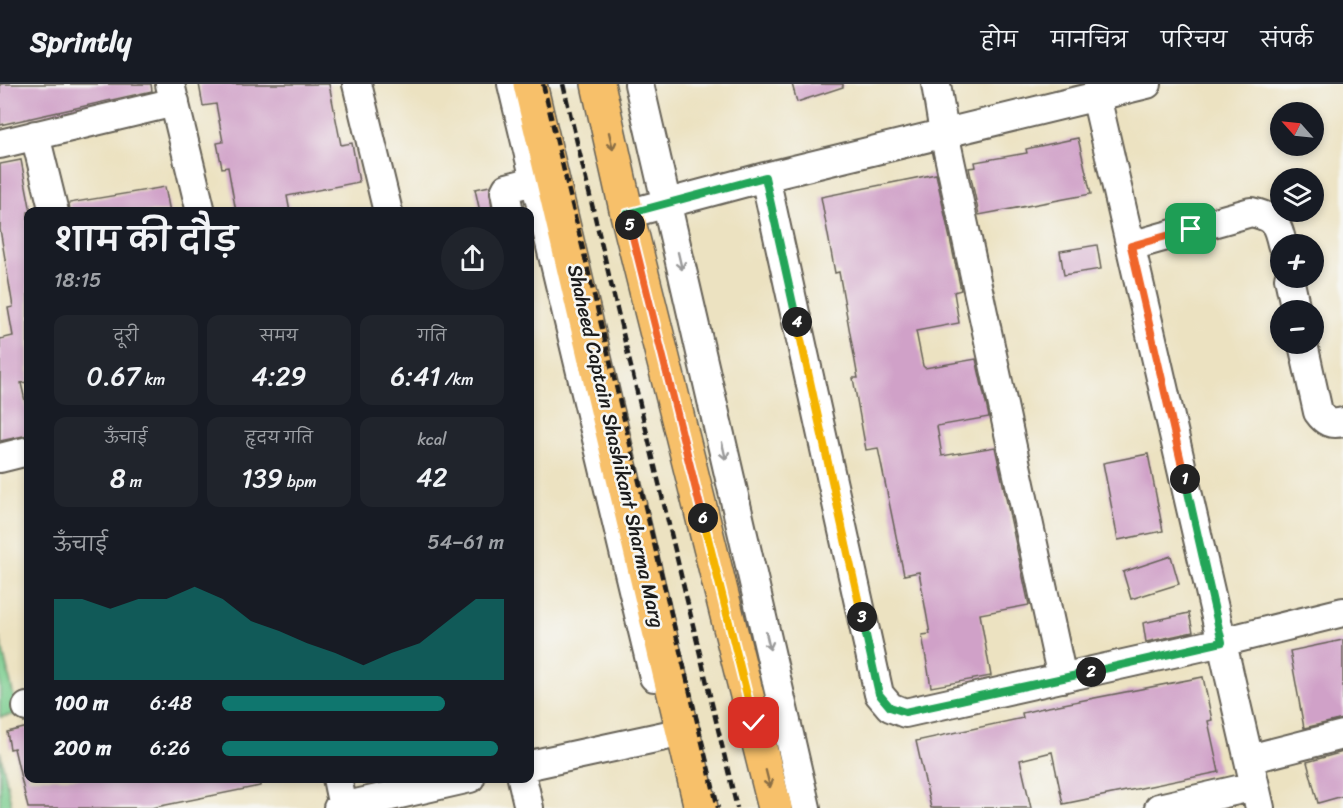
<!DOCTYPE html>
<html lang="hi">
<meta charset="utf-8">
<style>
:root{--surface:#171b24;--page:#20242c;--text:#f1f3f6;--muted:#9ea1a6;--line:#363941;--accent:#0f766e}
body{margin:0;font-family:Sriracha,"Playpen Sans Deva",sans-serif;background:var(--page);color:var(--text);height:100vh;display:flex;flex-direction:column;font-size:22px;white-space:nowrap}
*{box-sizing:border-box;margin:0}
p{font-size:20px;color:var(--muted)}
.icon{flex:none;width:33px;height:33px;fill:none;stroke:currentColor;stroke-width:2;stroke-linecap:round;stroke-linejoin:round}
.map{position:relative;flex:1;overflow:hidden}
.details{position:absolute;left:24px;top:123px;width:510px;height:576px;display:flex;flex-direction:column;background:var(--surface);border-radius:12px;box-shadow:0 3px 9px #0003}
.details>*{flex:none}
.needle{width:39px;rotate:297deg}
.tools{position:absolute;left:1270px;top:18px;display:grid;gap:12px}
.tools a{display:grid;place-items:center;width:54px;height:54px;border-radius:50%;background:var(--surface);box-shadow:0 3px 9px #0003;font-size:30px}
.pin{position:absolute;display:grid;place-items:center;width:51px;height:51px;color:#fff;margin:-26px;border-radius:12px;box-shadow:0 3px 9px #0006}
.km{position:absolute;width:30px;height:30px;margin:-15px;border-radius:50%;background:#222;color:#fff;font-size:16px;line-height:30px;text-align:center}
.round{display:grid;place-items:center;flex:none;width:63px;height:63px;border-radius:32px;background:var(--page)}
.head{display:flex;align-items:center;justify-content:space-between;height:102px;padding:0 30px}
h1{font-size:33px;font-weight:600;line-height:45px}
.figures{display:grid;grid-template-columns:repeat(3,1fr);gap:9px;height:102px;padding:6px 30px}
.figures div{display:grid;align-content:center;border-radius:12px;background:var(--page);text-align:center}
.figures b{font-size:26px;font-weight:600}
.figures small{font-size:16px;font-weight:400}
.figures p{font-size:16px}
.chart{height:168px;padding:12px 30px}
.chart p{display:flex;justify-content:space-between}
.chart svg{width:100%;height:108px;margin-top:6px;fill:var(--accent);opacity:.7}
ul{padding:0 30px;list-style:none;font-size:20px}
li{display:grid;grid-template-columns:96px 72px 1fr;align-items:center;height:45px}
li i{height:15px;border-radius:8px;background:var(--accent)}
header{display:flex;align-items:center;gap:36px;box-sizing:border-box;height:84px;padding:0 30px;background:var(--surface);border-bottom:2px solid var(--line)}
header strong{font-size:28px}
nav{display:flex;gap:33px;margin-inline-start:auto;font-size:21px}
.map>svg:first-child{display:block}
.green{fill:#7dce90;stroke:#4c7556;stroke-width:1.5}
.building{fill:#d0a1c8}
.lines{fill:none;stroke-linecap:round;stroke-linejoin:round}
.minor-casing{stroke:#656156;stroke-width:32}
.major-casing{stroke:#656156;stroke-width:36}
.minor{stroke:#fff;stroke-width:28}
.major{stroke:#f7c06b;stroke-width:33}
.rail{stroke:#1c1c1c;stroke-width:4.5;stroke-dasharray:9 4.5;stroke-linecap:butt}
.oneway{stroke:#8a6e44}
.oneway2{stroke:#999}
.split-1-casing{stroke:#fff;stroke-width:12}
.split-2-casing{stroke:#fff;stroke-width:12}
.split-3-casing{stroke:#fff;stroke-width:12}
.split-4-casing{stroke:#fff;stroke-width:12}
.split-5-casing{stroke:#fff;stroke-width:12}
.split-6-casing{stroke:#fff;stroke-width:12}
.split-7-casing{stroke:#fff;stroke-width:12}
.split-1{stroke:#f0652b;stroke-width:8}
.split-2{stroke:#22a559;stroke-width:8}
.split-3{stroke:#22a559;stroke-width:8}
.split-4{stroke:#f5b400;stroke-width:8}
.split-5{stroke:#22a559;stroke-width:8}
.split-6{stroke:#f0652b;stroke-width:8}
.split-7{stroke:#f5b400;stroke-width:8}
.labels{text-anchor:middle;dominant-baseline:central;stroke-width:5;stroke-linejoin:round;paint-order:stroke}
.street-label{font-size:20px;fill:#1c1c1c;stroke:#f6f6f2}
</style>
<header>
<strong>Sprintly</strong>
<nav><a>होम</a><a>मानचित्र</a><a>परिचय</a><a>संपर्क</a></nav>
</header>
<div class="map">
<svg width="1343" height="724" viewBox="0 0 1343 724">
<rect width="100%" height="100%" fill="#f6f6f2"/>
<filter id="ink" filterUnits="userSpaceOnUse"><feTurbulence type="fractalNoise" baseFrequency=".0167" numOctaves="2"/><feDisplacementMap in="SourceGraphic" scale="12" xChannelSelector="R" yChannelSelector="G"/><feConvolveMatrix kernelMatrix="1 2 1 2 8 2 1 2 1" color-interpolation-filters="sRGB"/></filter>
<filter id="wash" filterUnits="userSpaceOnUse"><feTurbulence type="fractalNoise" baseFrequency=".008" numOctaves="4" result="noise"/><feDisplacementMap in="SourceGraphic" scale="24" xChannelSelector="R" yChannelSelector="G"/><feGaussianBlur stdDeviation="1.35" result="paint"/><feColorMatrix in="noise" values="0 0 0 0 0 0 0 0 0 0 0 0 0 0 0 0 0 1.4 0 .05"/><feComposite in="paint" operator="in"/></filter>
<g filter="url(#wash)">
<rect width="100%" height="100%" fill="#ece2c1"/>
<path class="green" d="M0,554L18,630L0,633Z
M0,667L12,724H0Z"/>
<g id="blocks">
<path class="building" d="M0,0H151L152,7L0,41Z
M199,0H329L341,61L352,59L359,98L287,112L290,128H236L228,83L222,84L217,59L223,58L216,20L203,22Z
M792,0H843V3L797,18Z
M1078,54L1091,110L979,131L969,84L976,83L975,78L1027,69L1026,65Z
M21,76L31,128H28V298L21,299L28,330V351L0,357V255L13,252L8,224L13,223L0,145V80Z
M936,90L961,206L954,208L959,239L916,247L923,282L925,284L976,275L989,333L937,342L942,372L995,363L1029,521L980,530L991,592L931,603L922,551L930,550L919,488L904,491L878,364L866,366L853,294H858L839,188L835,189L821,113Z
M490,102L492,128H480L475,105Z
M165,103L170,128H70L69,119Z
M1097,161L1101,185L1064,191L1060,167Z
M1148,370L1163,447L1118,456L1103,379Z
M1171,472L1179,500L1131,515L1123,488Z
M1189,529L1193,548L1146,558L1143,539Z
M1343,556V635L1304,644L1290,567Z
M1203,593L1212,636L1208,637L1219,688L1063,720L1052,668L1020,676L1031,724H931L916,657L1023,634L1022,629L1043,624Z
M28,643V694H260V702L151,724H28L14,664L10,665L7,648Z
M1343,668V712L1318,719L1307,678Z"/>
</g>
</g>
<g filter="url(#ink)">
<use href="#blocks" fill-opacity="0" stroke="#656156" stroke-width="1.5"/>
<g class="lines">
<defs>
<path id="minor" d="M170,0L201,128
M357,0L388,128
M512,0L654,593
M639,0L806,724
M936,0L944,49L1062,594
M1096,12L1260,724
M35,51L54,128
M0,60L175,18
M765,93L879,610L890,623L905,629L1222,558L1343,528
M509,128L505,108L507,104L534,97
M627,130L765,93L1147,0
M1131,162L1251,128C1274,133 1277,138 1282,160
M1289,194L1296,226
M1303,260L1318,328C1325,338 1331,341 1343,338
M0,374L28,367
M27,623H28
M1249,675L1343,651
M530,681L683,648
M337,694L343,723
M522,694L529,724
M338,724L470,694
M1159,724L1255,702"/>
<path id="major" d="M530,0L701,724
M598,0L627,130L775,724"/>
</defs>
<use href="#minor" class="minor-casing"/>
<use href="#major" class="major-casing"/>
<use href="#minor" class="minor"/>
<use href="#major" class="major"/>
<path class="rail" d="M543,0L718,724
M563,0L737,724"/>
</g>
<defs><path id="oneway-shaft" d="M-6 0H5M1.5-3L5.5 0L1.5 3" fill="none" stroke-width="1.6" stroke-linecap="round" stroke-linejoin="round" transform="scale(1.5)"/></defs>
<g class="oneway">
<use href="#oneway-shaft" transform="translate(611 57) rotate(77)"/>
<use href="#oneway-shaft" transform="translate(768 695) rotate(76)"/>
</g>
<g class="oneway2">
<use href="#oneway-shaft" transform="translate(680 177) rotate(77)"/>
<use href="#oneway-shaft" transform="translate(724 367) rotate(77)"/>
<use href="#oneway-shaft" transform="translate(768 557) rotate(77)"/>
</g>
</g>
<g class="lines" filter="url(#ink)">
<defs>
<path id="split-1" d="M1185,395L1131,162L1191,145"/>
<path id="split-2" d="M1091,588L1222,558L1185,395"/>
<path id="split-3" d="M862,533L879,610L890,623L905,628L1091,588"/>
<path id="split-4" d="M797,238L862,533"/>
<path id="split-5" d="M630,141L627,130L765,93L797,238"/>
<path id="split-6" d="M630,141L703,434"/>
<path id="split-7" d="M703,434L754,639"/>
</defs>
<use href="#split-1" class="split-1-casing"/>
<use href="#split-2" class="split-2-casing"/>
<use href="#split-3" class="split-3-casing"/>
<use href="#split-4" class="split-4-casing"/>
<use href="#split-5" class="split-5-casing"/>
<use href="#split-6" class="split-6-casing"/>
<use href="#split-7" class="split-7-casing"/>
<use href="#split-1" class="split-1"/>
<use href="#split-2" class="split-2"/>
<use href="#split-3" class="split-3"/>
<use href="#split-4" class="split-4"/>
<use href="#split-5" class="split-5"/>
<use href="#split-6" class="split-6"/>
<use href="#split-7" class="split-7"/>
</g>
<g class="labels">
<g class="street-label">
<text transform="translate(616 362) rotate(77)">Shaheed Captain Shashikant Sharma Marg</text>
</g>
</g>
</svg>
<div class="tools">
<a><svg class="needle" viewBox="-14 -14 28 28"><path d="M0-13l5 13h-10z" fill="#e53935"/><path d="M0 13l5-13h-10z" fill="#9ea1a6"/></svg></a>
<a><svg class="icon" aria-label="layers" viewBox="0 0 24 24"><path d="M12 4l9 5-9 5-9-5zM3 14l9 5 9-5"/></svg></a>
<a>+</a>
<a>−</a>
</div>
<div class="pin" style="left:1191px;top:145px;background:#1e9e55"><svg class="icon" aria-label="arrive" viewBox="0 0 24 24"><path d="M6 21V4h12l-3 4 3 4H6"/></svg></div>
<div class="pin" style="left:754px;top:639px;background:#d93025"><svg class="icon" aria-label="check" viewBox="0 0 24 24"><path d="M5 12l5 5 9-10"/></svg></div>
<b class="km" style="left:1185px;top:395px">1</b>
<b class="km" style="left:1091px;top:588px">2</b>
<b class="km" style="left:862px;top:533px">3</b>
<b class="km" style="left:797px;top:238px">4</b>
<b class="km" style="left:630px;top:141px">5</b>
<b class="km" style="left:703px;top:434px">6</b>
<section class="details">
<div class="head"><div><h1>शाम की दौड़</h1><p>18:15</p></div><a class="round"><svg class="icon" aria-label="share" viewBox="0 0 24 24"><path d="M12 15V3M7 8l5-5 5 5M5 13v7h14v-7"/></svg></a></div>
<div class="figures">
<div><p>दूरी</p><b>0.67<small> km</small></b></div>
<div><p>समय</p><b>4:29</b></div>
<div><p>गति</p><b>6:41<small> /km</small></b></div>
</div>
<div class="figures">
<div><p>ऊँचाई</p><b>8<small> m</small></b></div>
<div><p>हृदय गति</p><b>139<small> bpm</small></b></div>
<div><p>kcal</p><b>42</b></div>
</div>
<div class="chart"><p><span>ऊँचाई</span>54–61 m</p>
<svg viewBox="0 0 160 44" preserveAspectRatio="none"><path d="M0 44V11L10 11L20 15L30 11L40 11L50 6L60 11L70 20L80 24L90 29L100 33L110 38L120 33L130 29L140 20L150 11L160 11V44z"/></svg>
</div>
<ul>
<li><b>100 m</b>6:48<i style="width:79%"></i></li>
<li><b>200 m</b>6:26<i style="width:98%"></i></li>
</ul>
</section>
</div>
